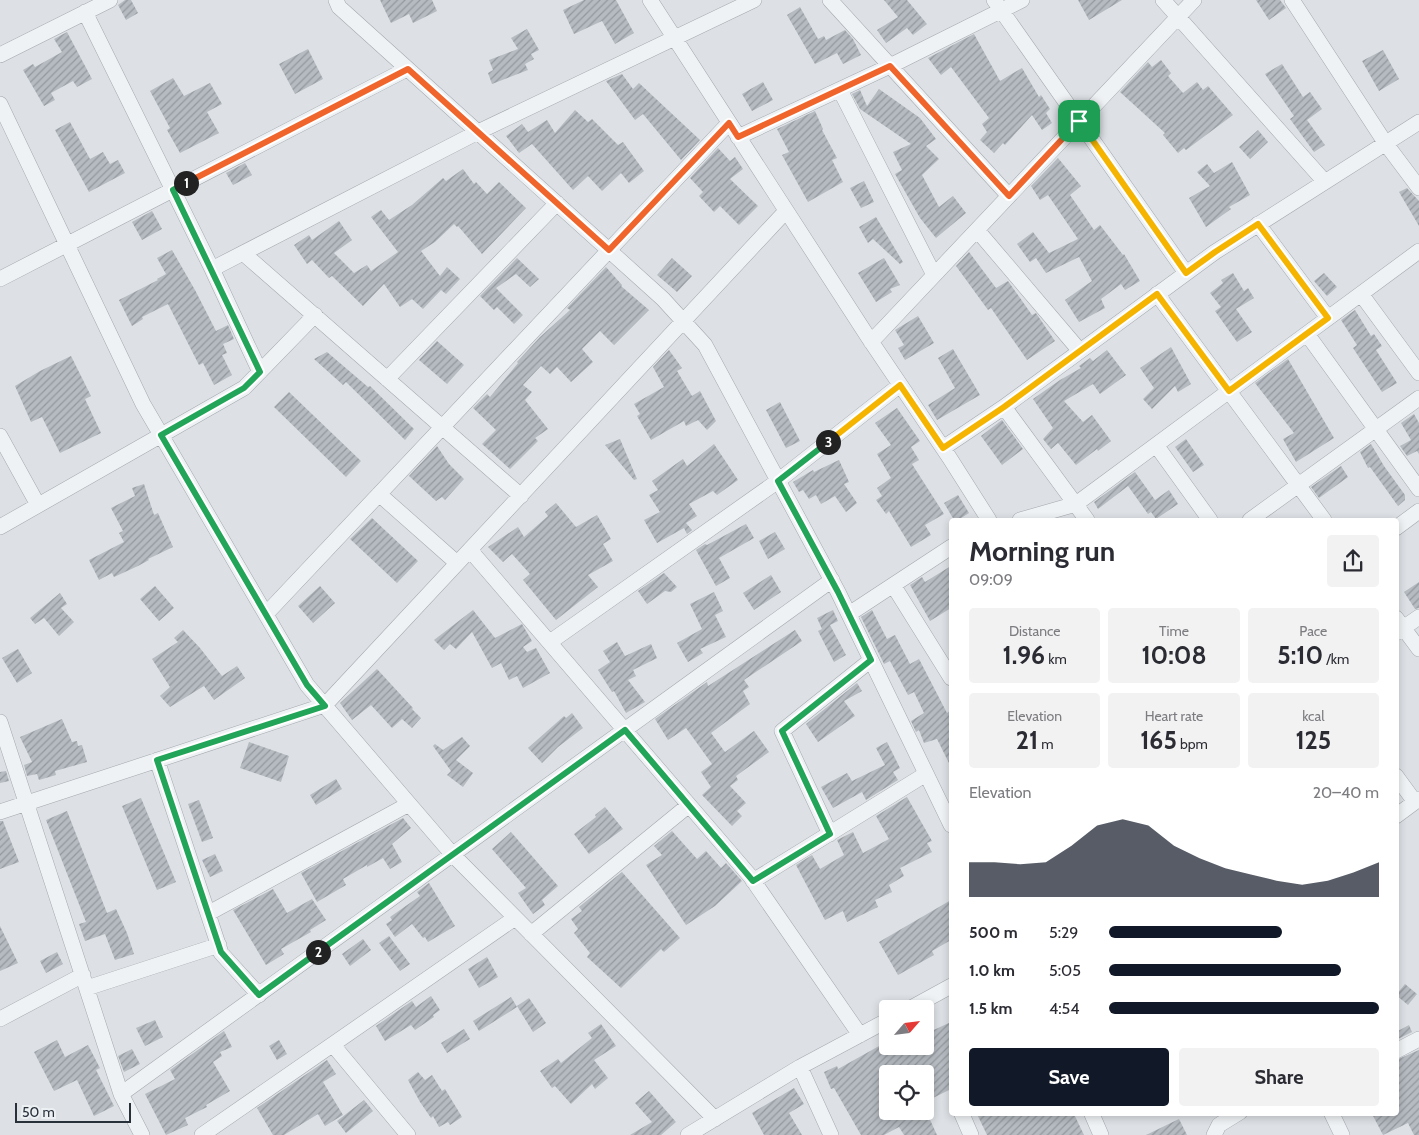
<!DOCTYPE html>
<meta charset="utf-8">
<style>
:root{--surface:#fff;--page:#f2f2f3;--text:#2b2b33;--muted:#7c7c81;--accent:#111827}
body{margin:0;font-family:Cabin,sans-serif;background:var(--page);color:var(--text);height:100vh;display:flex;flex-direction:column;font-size:19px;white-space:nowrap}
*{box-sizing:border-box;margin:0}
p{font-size:16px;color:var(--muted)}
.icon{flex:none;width:28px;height:28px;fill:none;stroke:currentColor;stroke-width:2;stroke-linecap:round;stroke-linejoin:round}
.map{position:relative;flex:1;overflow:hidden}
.sheet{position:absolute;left:949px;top:518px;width:450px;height:598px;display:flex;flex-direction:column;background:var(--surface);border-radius:5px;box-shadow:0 2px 8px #0003}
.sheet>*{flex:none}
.needle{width:32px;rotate:62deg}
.buttons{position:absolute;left:879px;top:1000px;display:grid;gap:10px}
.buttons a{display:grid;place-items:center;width:55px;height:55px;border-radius:5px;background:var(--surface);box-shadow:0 2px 8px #0003;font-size:25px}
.scale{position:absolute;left:15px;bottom:12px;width:116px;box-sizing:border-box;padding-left:5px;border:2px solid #28303a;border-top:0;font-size:14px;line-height:18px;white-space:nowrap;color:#28303a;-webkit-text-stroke:4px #ecf0f3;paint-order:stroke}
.pin{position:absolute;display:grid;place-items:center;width:42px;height:42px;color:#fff;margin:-21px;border-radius:10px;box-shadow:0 2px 8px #0006}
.km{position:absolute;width:25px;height:25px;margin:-12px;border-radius:50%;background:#222;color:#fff;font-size:14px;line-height:25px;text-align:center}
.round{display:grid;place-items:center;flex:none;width:52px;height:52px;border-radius:5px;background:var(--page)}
.summary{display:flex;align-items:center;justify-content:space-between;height:85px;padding:0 20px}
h1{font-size:28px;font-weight:700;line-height:38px}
.metrics{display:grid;grid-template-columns:repeat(3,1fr);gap:8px;height:85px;padding:5px 20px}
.metrics div{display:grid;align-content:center;border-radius:5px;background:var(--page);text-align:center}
.metrics b{font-size:25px;font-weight:700}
.metrics small{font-size:14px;font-weight:400}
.metrics p{font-size:14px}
.chart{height:140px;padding:10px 20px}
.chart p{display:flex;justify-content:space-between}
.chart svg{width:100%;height:90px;margin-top:5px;fill:var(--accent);opacity:.7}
.action{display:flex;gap:10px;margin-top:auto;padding:10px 20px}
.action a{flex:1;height:58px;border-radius:5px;background:var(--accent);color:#fff;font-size:20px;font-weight:700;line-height:58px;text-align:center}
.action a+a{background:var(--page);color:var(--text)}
ul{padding:0 20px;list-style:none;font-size:16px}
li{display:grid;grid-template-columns:80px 60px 1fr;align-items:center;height:38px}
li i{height:12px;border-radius:6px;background:var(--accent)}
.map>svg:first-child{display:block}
.building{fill:url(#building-hatch)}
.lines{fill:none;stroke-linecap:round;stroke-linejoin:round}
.street-casing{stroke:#a3a8ae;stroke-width:16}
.street{stroke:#eff2f4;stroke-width:15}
.split-1-casing{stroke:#fff;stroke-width:10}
.split-2-casing{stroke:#fff;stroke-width:10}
.split-3-casing{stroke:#fff;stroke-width:10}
.split-4-casing{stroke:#fff;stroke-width:10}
.split-1{stroke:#f0652b;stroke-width:6}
.split-2{stroke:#22a559;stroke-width:6}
.split-3{stroke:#22a559;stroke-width:6}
.split-4{stroke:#f5b400;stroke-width:6}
</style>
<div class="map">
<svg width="1419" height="1135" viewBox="0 0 1419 1135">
<defs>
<pattern id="building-hatch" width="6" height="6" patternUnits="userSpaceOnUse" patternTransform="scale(1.25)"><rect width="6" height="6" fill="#b5bbc1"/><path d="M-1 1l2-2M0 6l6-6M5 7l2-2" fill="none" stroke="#93989e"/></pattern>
</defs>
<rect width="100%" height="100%" fill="#dde1e5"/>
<path class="building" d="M125,0H131L138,13L126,20L118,5Z
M380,0H432L437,11L413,23L409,14L391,23Z
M584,0H616L634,33L615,44L602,21L574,34L563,10Z
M884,0H907L927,24L913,35L907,28L886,43L877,30L898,17Z
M1078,0H1122L1089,20Z
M1256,0H1280L1286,8L1269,20Z
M800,7L818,39L824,36L826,40L845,30L853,39L861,55L843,64L837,53L815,64L787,15Z
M527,29L539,50L531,54L534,59L525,64L528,70L492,84L488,73L493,70L489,60L518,49L511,38Z
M67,32L92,79L77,87L73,81L51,93L55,100L44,106L23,70L33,64L35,67L62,52L54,39Z
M974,34L1000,81L1022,68L1039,97L1041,95L1050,109L1046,113L1052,123L1042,130L1032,115L1005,145L1003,143L994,153L980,140L987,132L982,124L989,118L951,67L941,75L928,58Z
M308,49L323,79L295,94L279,64Z
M1383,50L1399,79L1379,91L1362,61Z
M1161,60L1171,73L1168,76L1183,93L1197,82L1203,90L1208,86L1233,115L1186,150L1184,148L1178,153L1163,135L1165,133L1120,92L1148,62L1152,67Z
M1282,64L1303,97L1310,92L1322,109L1307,120L1325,145L1314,152L1290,119L1294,116L1265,74Z
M622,74L633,89L639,83L700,140L681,160L643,114L635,120L606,81Z
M173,78L184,96L210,83L222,104L207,112L219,133L180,153L167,130L170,128L150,91Z
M763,82L773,100L752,111L742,94Z
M879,89L920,118L936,139L926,146L939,159L922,175L939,207L953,196L966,213L936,238L920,218L895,174L902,170L893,152L911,144L860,109L852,94L860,90L867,106Z
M575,110L588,122L592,119L618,145L623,142L644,171L629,183L621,173L602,191L588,176L573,190L532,144L519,153L506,136L522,124L528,132L547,120L555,133Z
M815,111L823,129L822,130L837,158L832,160L843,182L808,202L782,155L789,152L777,129Z
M70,122L90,159L103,152L110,164L118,160L125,173L89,192L55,130Z
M1258,130L1268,142L1250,159L1239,147Z
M718,148L730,161L735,157L743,169L730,179L758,206L739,225L720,206L714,212L699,196L703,192L690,178Z
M1058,158L1081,186L1070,195L1094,230L1100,225L1123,255L1124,254L1140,281L1125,290L1121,284L1101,299L1105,308L1079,322L1065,300L1092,281L1079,257L1046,273L1036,258L1030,262L1017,244L1033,232L1049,253L1078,239L1048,195L1040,200L1031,186Z
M1232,162L1250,195L1229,207L1231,209L1206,227L1189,198L1210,186L1197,172L1207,164L1214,173Z
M245,163L252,175L233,185L226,173Z
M463,169L474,184L476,182L487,194L499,182L526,208L482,254L458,226L457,227L454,224L435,242L421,251L440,276L447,267L460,279L446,294L441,290L423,309L412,299L400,307L384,284L363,306L332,276L329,278L312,260L307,264L294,245L309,235L312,240L339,221L352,240L334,253L354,273L367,265L371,271L398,252L371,217L381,210L389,220L412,205L443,178L446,181Z
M864,181L874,202L861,208L850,188Z
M1407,188L1419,201V226L1399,192Z
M152,211L162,229L142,240L132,222Z
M876,217L903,262L900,264L873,239L868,243L859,227Z
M172,250L195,290L216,331L228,325L234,339L223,344L227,353L222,355L232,375L214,385L203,363L199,365L168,304L142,317L143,319L132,326L119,300L158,280L157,279L166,274L157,258Z
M969,252L996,288L1008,281L1032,315L1036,313L1038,316L1055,341L1027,360L991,308L988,310L956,266Z
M517,258L539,279L530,287L516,274L496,288L523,315L514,324L497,307L494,310L480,296Z
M672,258L692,276L677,292L657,275Z
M884,258L900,285L890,289L892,292L876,302L858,273Z
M606,267L622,285L621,286L649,310L614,345L600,331L582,349L593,362L571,382L557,367L550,374L541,366L523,385L532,392L525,400L548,429L535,438L538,441L510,469L482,444L496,430L473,408L487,394L490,397L518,363L517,362L540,337L570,310L567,308Z
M1233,273L1244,291L1248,288L1254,298L1236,309L1252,332L1237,342L1215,311L1221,307L1210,293L1223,283L1221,280Z
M1324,273L1337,287L1327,296L1314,281Z
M1355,310L1371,336L1374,334L1382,346L1376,350L1397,383L1382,392L1353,348L1357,345L1341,320Z
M918,316L934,343L905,360L898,348L904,345L895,330Z
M437,341L464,365L447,384L419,360Z
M1171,347L1191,384L1178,392L1175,386L1152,409L1143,399L1154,388L1140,368Z
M953,349L980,395L937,420L928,405L955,388L938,358Z
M669,350L682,368L677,371L692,396L700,391L716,421L707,430L698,420L686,426L684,421L651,440L637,416L640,414L634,404L664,387L653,367Z
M1107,350L1126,375L1100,394L1093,384L1064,401L1083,422L1092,415L1111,441L1098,451L1097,449L1076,465L1058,443L1051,449L1043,439L1053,428L1033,399L1060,380L1081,368L1079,366L1090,358L1093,361Z
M327,352L368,387L370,386L414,429L405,440L346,382L343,385L314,359Z
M71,356L91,396L85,399L101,433L60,453L42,417L31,422L15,386L40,371Z
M1288,359L1334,438L1296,462L1283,439L1294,433L1255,383Z
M289,392L361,461L346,477L274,407Z
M780,402L800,441L786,448L766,410Z
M897,408L920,441L911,447L919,460L912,464L944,514L925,525L931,535L911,547L889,511L886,514L876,500L882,496L877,488L891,478L877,454L891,445L875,423Z
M1414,414L1419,423V454L1417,451L1407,456L1400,446L1411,440L1401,423Z
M1002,420L1023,449L1002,465L981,436Z
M620,439L637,479L634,480L605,445Z
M1186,439L1204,465L1193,472L1175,447Z
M714,444L738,480L717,495L713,491L689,504L697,516L686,523L692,530L687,534L684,528L657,543L644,520L660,512L649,495L658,490L652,481L683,459L687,466Z
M1371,444L1384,466L1405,495V500L1398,506L1370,467L1368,468L1360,452Z
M437,446L449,464L464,479L445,500L442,497L436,501L409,476Z
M839,460L849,482L844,484L857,503L846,512L835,496L821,504L816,495L809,499L803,490L799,492L793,482L813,470L814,472Z
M1341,466L1348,477L1319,498L1311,487Z
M1135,472L1155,500L1169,490L1178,504L1156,519L1151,512L1148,514L1128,486L1098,509L1094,502Z
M144,484L154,515L158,513L173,547L148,559L149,560L138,566L114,577L112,573L99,580L89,560L124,542L119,533L123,531L111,508L135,496L132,488Z
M958,495L969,513L958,520H954L944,503Z
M556,503L576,527L597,515L611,539L603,544L613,561L588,575L598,587L556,620L523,580L530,574L512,554L503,562L488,547L518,527L524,537L548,516L545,512Z
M372,518L418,561L397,583L350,539Z
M746,524L754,538L719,558L730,578L716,586L696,550L705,544L707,545Z
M775,532L785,549L768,559L759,541Z
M951,566V608L930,621L910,585L922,577L925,582Z
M664,573L677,587L671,592L665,591L647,604L638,591Z
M771,575L781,592L754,610L743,593Z
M1419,582V608L1415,609L1404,592Z
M155,586L174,608L159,621L140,599Z
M320,586L335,603L313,623L298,606Z
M714,592L723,611L715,615L726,637L700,649L703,653L688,662L677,643L702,629L690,604Z
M60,593L67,604L61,608L74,622L59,636L44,618L35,624L30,618Z
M473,610L495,638L522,624L532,641L523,647L527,652L536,648L550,673L523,688L517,676L509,680L501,663L492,668L472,632L456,649L450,644L444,650L434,640Z
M833,610L838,621L822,629L817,618Z
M872,610L887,639L895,635L910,664L919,659L947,713L951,710V767L937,739L924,743L919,730L916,732L911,721L924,713L914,692L908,695L890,661L884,664L861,617Z
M830,625L846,655L834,662L818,631Z
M183,630L200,648L222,676L237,666L245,678L214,700L204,686L170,707L160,696L170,687L152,659L178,642L174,638Z
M795,630L802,641L744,680L749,687L743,691L750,704L711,733L725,752L754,731L769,752L736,776L738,780L730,786L746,803L737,811L742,816L732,826L702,795L711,787L701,772L712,764L686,728L668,740L655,719L707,682L708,686Z
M617,642L625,656L651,644L657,658L633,670L636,676L628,680L645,702L626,713L614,691L612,692L598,670L610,662L603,651Z
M18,649L32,673L17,683L2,658Z
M377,669L413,708L412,709L421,718L412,728L402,719L392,728L371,705L352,720L340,703Z
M857,683L862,691L844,701L855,716L818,742L806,724Z
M572,713L583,728L558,747L542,763L528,748L564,716L566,718Z
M62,719L72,742L77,741L78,746L82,745L87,762L55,771L56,775L39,780L37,774L27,776L24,765L32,762L20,737Z
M462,737L470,746L456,760L473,773L463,787L447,775L451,771L433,746L435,744L443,750Z
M249,742L289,756L281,782L240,768Z
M887,742L900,768L893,772L898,780L866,800L862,792L833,808L821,787L847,773L852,781L885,765L876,748Z
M6,771L9,781L0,783V772Z
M336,779L342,789L316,805L310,795Z
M907,797L932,841L927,843L932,852L900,868L904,876L889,885L892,892L875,900L878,907L847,922L843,911L825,920L796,865L812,855L820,869L844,855L837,840L853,832L863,853L889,839L876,816Z
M141,798L176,882L157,890L122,806Z
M199,800L213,838L202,842L188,804Z
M605,807L623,829L589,854L574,834L596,817L595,815Z
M67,811L107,913L116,909L127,933L134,954L115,960L105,934L85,941L79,924L86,922L46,820Z
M403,818L411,828L392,844L402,862L390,869L383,858L367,867V865L343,879L346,885L317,902L301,873Z
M0,821H3L19,862L0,869Z
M672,831L697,859L706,851L721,868L726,863L742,881L715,906L686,925L646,865L662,855L654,846Z
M511,832L558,886L542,900L545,905L533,914L518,893L526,888L492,849Z
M215,854L223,871L210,877L202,860Z
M622,872L680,938L664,952L661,949L621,988L587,957L590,953L574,933L578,929L571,919L582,911L579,907Z
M429,883L455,926L428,942L425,937L423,938L412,924L395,937L386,924L392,920L390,917L420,896L417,892Z
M273,889L287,913L312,899L326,920L310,930L311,932L281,949L284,954L266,965L233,910Z
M951,900V940L932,951L934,955L898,975L879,942Z
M0,926L18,963L0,971Z
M389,936L410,964L400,971L379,943Z
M363,939L371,950L350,966L342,954Z
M57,952L63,964L46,973L40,961Z
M487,957L498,977L479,988L468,969Z
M1405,984L1417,994L1408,1005L1396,995Z
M431,996L440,1010L433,1015L434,1017L415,1030L411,1025L385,1041L376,1026L412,1001L416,1007Z
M511,997L517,1007L479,1031L473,1021Z
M529,998L546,1023L533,1032L517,1006Z
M155,1020L163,1037L145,1046L136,1028Z
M951,1022V1089L925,1102V1074H888V1085L880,1088L888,1101V1111H926L937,1135H904L899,1127L884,1135H861L834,1088L831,1089L824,1072L837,1066L838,1069L888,1041V1046H925V1034Z
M601,1024L616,1046L594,1060L608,1078L595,1089L592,1084L571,1104L555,1086L552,1088L540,1071L558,1059L561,1063L592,1038L588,1033Z
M1409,1025L1412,1032L1396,1040V1032Z
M464,1029L470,1039L447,1053L441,1043Z
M224,1031L232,1047L220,1052L222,1056L213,1062L230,1091L206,1105L207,1107L185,1118L188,1125L166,1135L145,1094L175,1079L170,1070Z
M57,1040L65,1057L88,1045L100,1068L96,1070L114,1106L94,1116L77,1080L54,1091L34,1052Z
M279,1040L287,1054L277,1060L269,1046Z
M132,1049L140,1064L124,1072L118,1056Z
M1419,1050V1135H1414L1408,1123L1383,1135L1371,1112H1396V1060Z
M327,1060L336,1074L323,1082L343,1115L325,1126L318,1114L284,1135H273L257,1108Z
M418,1072L425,1080L432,1075L442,1091L445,1089L462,1117L450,1125L448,1122L439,1127L433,1116L431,1118L420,1102L408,1080Z
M794,1088L804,1104L789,1113L802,1135H764L752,1113Z
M649,1091L676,1122L661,1135H630L652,1122L635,1103Z
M364,1100L373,1111L346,1133L337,1121Z
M976,1112H1073L1084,1135H987Z
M1179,1119L1187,1135H1146Z"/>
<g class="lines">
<defs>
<path id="street" d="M336,0L339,7L663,299L705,345L838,592L951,825
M650,0L868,337L949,457L989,520
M830,0L1009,196
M994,0L1186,273
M1163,0L1325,182
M1292,0L1386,144L1419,188
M85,12L212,269L260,372
M0,55L110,0
M840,90L934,275
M0,104L143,404L307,685L453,855L715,1119
M738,137L890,66L1022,0
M1258,224L1328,318
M977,230L1080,351
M243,253L521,496
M212,269L478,132L754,0
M0,279L407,69
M1157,294L1324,520
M1361,294L1419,373
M1307,334L1419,489
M871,342L1194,0
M387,379L557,203
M1004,407L1087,520
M0,436L38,505
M1156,445L1210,520
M943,448L1004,407L1215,252L1419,122
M379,494L457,563
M1020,520L1076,504L1419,251
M1250,520L1419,398
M0,527L244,388L315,315
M1396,528L1419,511
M470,550L750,876L860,1035
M893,585L951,678
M266,614L729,123
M849,614L951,547
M1396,618L1419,649
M1396,633L1419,617
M550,642L778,481L900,385
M0,722L121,1094L142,1135
M157,760L221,953L259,995
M1396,776L1415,802
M0,812L325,705L786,211
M1396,816L1419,799
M830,834L782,731L871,660
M753,881L926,774
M209,913L409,804
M531,934L689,805
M87,988L219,945
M909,1009L951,986
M0,1019L83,975
M333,1045L408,1135
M1396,1051L1419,1039
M800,1067L831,1135
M121,1094L832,580
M961,1112L971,1135
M1091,1112L1101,1135
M1331,1112L1342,1135
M202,1135L515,918
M688,1135L800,1067L888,1020
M1214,1135L1219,1125L1240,1112"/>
</defs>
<use href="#street" class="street-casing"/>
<use href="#street" class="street"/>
</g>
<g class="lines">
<defs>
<path id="split-1" d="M186,183L408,69L609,250L729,123L738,137L890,66L1009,196L1079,121"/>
<path id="split-2" d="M186,183L173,190L260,372L244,388L161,435L307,685L325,706L157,760L221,952L259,995L318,952"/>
<path id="split-3" d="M318,952L625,730L753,881L830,834L782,731L871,660L838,592L778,481L828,442"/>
<path id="split-4" d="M828,442L900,385L943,448L1004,407L1157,294L1229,391L1328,318L1258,224L1215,252L1186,273L1079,121"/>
</defs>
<use href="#split-1" class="split-1-casing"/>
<use href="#split-2" class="split-2-casing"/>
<use href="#split-3" class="split-3-casing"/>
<use href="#split-4" class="split-4-casing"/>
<use href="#split-1" class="split-1"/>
<use href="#split-2" class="split-2"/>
<use href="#split-3" class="split-3"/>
<use href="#split-4" class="split-4"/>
</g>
</svg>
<div class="buttons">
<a><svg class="needle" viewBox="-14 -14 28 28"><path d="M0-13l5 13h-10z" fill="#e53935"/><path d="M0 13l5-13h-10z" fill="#7c7c81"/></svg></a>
<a><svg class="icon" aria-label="locate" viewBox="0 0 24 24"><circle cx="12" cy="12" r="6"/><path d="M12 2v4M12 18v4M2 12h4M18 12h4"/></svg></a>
</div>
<div class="scale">50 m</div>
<div class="pin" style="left:1079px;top:121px;background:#1e9e55"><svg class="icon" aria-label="arrive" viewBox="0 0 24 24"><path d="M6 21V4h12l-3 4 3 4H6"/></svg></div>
<b class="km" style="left:186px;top:183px">1</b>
<b class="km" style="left:318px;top:952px">2</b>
<b class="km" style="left:828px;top:442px">3</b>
<section class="sheet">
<div class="summary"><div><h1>Morning run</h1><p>09:09</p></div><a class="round"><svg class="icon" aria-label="share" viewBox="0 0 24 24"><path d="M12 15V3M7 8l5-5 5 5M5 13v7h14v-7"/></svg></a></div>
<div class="metrics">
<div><p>Distance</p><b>1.96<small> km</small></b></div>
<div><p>Time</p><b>10:08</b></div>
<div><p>Pace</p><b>5:10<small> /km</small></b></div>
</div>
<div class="metrics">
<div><p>Elevation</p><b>21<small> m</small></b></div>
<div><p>Heart rate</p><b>165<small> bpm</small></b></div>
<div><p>kcal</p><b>125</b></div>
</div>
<div class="chart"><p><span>Elevation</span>20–40 m</p>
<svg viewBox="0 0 160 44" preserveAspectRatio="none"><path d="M0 44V27L10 27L20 28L30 27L40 19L50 9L60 6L70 9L80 19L90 25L100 30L110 33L120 36L130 38L140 36L150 32L160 27V44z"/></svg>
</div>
<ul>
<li><b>500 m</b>5:29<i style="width:64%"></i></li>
<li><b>1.0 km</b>5:05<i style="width:86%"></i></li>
<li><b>1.5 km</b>4:54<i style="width:100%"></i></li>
</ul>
<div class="action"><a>Save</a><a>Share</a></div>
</section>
</div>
